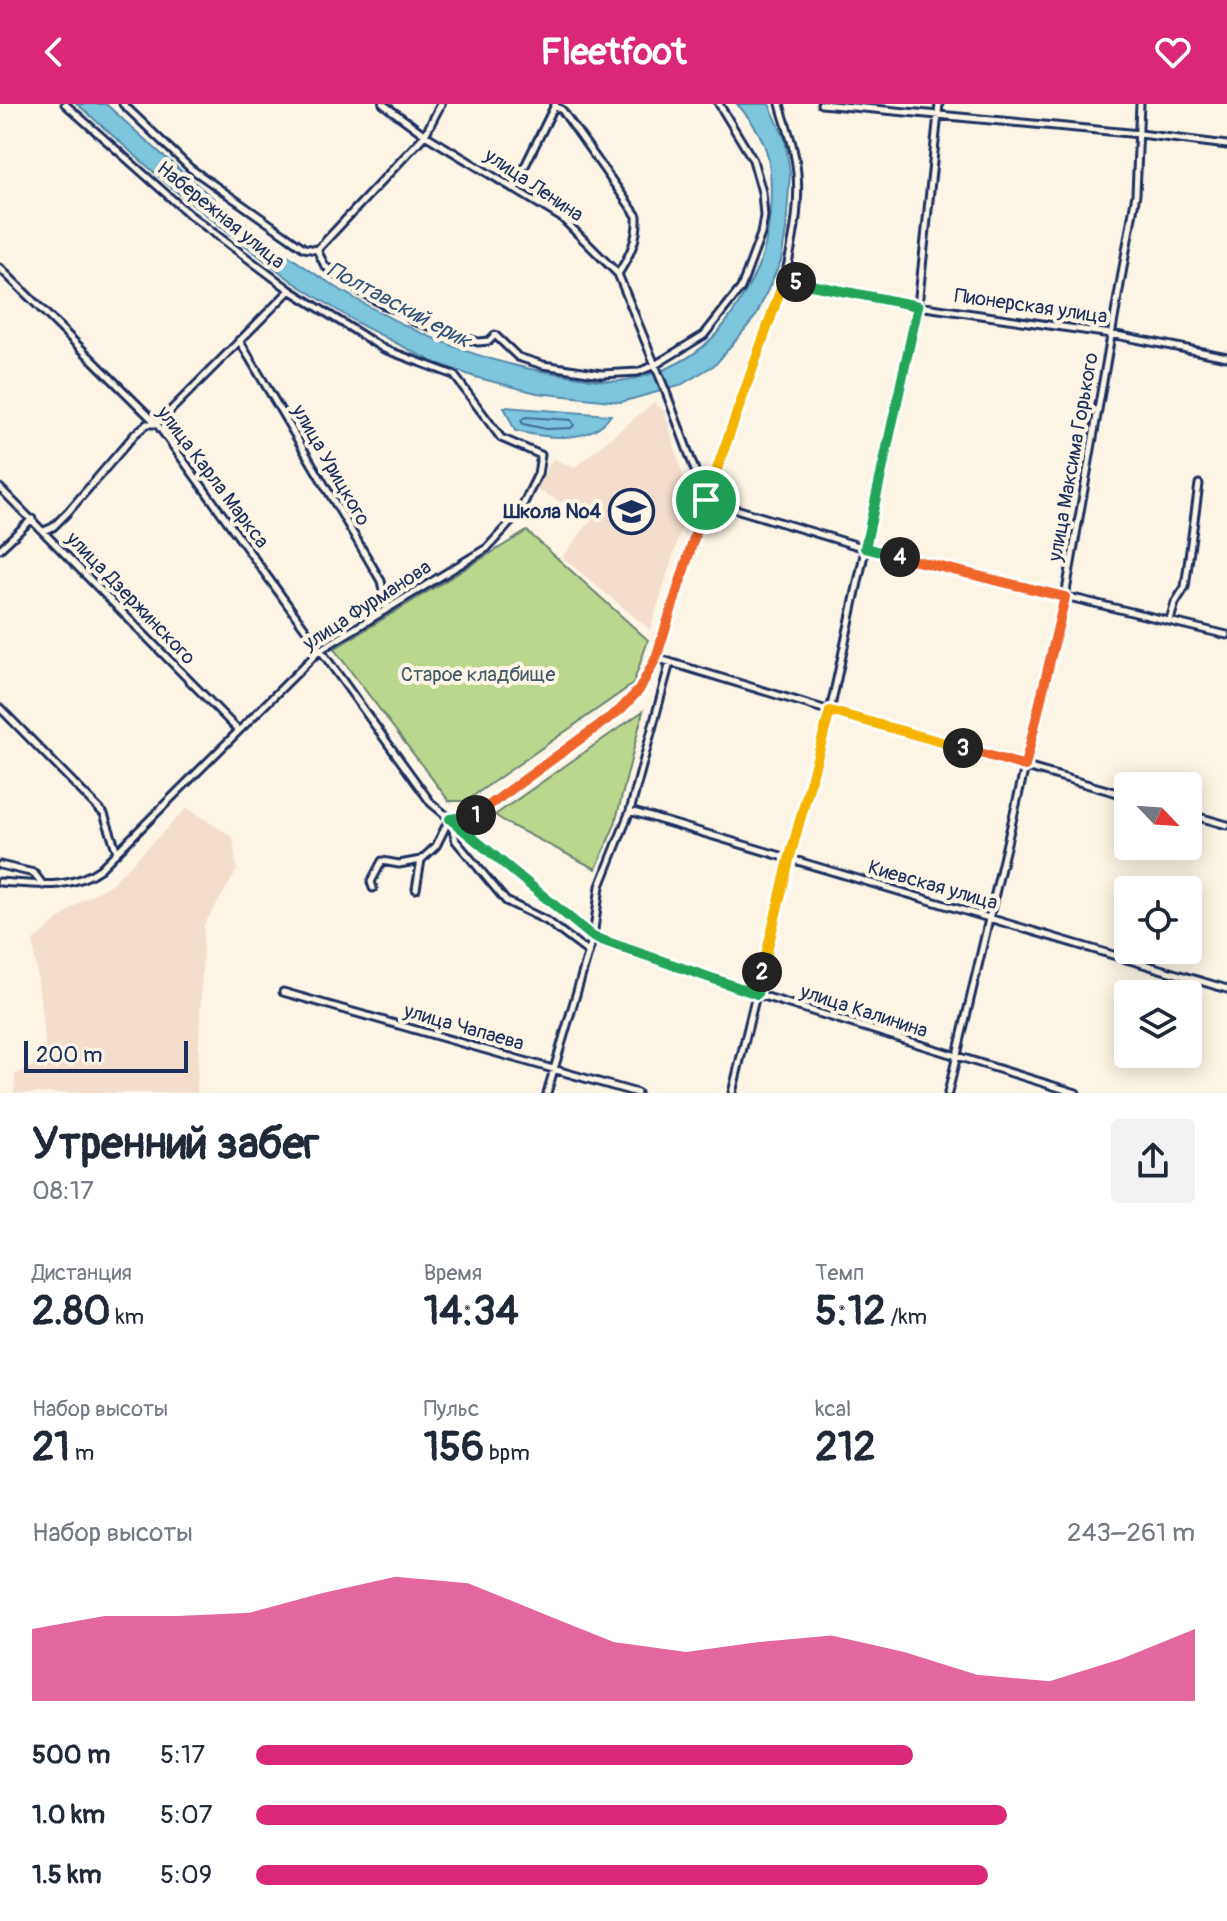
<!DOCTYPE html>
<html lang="ru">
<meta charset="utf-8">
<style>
:root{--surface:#fff;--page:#f2f2f3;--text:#1f2937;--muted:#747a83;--accent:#db2777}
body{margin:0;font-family:Pangolin,sans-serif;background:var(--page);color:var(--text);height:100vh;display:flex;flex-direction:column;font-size:30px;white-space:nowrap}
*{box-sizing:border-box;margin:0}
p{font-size:26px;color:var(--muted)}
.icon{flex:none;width:44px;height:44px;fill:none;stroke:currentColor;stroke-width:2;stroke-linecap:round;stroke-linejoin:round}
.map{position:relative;height:989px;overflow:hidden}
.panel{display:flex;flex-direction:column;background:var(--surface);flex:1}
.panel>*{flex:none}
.needle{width:52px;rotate:115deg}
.fabs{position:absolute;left:1114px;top:668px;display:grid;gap:16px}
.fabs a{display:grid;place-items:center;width:88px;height:88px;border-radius:8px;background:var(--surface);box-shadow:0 4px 20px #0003;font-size:40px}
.scale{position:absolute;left:24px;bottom:20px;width:164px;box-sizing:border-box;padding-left:8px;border:4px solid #1b2f5e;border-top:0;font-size:22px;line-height:28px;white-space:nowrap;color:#1b2f5e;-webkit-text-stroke:6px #fcf5e5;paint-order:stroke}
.pin{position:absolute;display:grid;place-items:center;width:68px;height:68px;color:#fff;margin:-34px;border:4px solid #fff;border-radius:50%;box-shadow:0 2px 8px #0007}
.km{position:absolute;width:40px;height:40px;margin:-20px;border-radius:50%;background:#222;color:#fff;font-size:22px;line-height:40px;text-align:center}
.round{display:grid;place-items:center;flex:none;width:84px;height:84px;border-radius:8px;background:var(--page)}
.headline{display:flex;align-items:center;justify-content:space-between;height:136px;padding:0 32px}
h1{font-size:44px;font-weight:700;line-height:60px}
.metrics{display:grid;grid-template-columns:repeat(3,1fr);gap:12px;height:136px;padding:8px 32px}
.metrics div{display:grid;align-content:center}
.metrics b{font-size:40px;font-weight:700}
.metrics small{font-size:22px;font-weight:400}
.metrics p{font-size:22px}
.chart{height:224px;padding:16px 32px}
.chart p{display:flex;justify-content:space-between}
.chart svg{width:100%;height:144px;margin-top:8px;fill:var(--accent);opacity:.7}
ul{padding:0 32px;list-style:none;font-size:26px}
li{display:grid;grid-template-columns:128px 96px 1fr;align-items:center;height:60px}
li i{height:20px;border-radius:10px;background:var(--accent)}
header{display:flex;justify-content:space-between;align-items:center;height:104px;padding:0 32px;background:var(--accent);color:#fff;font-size:36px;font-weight:700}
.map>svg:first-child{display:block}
.built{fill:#f3dece}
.green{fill:#bbd68d;stroke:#6b8276;stroke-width:2}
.water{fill:#7cc5dd;stroke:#5589aa;stroke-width:2}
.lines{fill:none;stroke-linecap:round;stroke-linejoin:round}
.shore{stroke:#426b91;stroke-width:2}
.street-casing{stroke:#1b2f5e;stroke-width:11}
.street{stroke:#fcf5e5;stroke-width:5}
.split-1-casing{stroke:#fff;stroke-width:16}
.split-2-casing{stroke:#fff;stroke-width:16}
.split-3-casing{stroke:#fff;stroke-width:16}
.split-4-casing{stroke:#fff;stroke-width:16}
.split-5-casing{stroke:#fff;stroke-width:16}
.split-6-casing{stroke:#fff;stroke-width:16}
.split-1{stroke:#f0652b;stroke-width:10}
.split-2{stroke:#22a559;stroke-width:10}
.split-3{stroke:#f5b400;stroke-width:10}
.split-4{stroke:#f0652b;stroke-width:10}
.split-5{stroke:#22a559;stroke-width:10}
.split-6{stroke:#f5b400;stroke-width:10}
.labels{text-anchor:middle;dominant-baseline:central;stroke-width:8;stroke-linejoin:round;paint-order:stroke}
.street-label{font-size:20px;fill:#1b2f5e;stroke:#fcf5e5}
.poi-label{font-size:20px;font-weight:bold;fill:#1b2f5e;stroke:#fcf5e5;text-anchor:end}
.park-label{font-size:20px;fill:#43596a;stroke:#fcf5e5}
.water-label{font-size:22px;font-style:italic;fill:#33547e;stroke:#fcf5e5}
</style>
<header><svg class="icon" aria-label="back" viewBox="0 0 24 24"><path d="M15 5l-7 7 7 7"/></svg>Fleetfoot<svg class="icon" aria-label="heart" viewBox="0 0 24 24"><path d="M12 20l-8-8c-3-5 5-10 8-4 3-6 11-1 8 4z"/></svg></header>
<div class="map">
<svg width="1227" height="989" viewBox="0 0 1227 989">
<rect width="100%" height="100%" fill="#fcf5e5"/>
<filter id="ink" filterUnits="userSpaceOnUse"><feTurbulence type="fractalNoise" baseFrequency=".0125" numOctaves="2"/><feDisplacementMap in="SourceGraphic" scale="16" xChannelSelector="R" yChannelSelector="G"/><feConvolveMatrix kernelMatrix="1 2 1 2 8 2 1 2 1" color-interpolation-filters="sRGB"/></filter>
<g filter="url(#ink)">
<path class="built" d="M654,298L665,307L690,398L650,526L562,453L592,415L536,385L553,354L574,364Z
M187,704L233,733L237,767L204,821L197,989H14L15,971L47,954L33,837L78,799L111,780Z"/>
<path class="green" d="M527,427L648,536L633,580L466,697H449L334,545Z
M643,607L615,720L596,765L510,721L495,711Z"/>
<path class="water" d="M77,0H106C231,115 386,247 560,270C579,272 602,279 620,277C693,266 728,229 757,165C771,136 775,77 766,46C761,30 748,12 737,0H769L785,35L790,69L786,126L781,157L756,212L716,260L679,282L621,298L537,289L475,273L431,257L359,220L293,178L237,135L173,85Z
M504,303L611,311C590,341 547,334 515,327Z"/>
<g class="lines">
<path class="shore" d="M526,313L571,316L574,321L571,324L546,325L523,320L521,316Z"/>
<defs>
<path id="street" d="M123,0L190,64L304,144L317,146L325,162L350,181L387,203L402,207L413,217L478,238L489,237L495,231L518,253L543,261L602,270L638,268L655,261L704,231L741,184L761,130L764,112L762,88L753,56L719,0
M383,0L425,31L562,114L618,170L666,288L706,396L865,444L1227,531
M821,0L1140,30L1227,41
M555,2L562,6L637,112C638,135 630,151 618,170
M514,84L555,1
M317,146L425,31L441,0
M0,164L157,320L431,699L593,833L757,890L1076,989
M784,176L918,202L1111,230L1227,253
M239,236L381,477L387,505
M0,384L238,626
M44,427L53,423L68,408L135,330L147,320H157L290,186
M0,445L32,415
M1170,516L1175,499L1185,483L1199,380
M656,554L830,607L1128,692
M0,604L104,710L117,748
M630,707L1227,885
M1188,710L1227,721
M451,715L473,713L620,606L639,586L656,554L706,396L784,176C794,136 803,90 794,49C791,33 784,16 780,0
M450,716L456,737L506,797L547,817L588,848
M0,761L34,769L43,781
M0,778C35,780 69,787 100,765L320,546L487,444L519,409L538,370L541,351L501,334L454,271L384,245L290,186L190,111L65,0
M373,784L371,778L382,757L399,760L421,756
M416,785L421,756L436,742L449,716
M283,888L637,989
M547,989L593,833L600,782L630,707L670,558
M732,989L789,756L830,607L918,202L939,0
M948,989L1065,493L1136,90L1140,0"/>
</defs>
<use href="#street" class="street-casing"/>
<use href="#street" class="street"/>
</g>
</g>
<g class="lines" filter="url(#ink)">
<defs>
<path id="split-1" d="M476,711L620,606L639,586L656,554L706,396"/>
<path id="split-2" d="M476,711L450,715L593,833L757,890L762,868"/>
<path id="split-3" d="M762,868L789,756L830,607L963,644"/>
<path id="split-4" d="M900,453L1065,493L1025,662L963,644"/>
<path id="split-5" d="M796,178L918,202L865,444L900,453"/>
<path id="split-6" d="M706,396L784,176L796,178"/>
</defs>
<use href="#split-1" class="split-1-casing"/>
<use href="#split-2" class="split-2-casing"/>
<use href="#split-3" class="split-3-casing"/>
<use href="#split-4" class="split-4-casing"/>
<use href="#split-5" class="split-5-casing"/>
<use href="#split-6" class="split-6-casing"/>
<use href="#split-1" class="split-1"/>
<use href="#split-2" class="split-2"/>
<use href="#split-3" class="split-3"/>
<use href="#split-4" class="split-4"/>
<use href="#split-5" class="split-5"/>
<use href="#split-6" class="split-6"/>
</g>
<defs>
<symbol id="school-ring" viewBox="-11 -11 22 22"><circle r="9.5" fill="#fcf5e5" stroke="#1b2f5e" stroke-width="1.5"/><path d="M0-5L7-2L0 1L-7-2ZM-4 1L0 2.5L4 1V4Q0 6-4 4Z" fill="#1b2f5e"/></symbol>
</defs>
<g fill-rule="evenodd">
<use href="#school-ring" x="606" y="382" width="51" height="51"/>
</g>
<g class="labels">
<g class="street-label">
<text transform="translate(534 81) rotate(34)">улица Ленина</text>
<text transform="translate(221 111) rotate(39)">Набережная улица</text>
<text transform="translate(1031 202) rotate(8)">Пионерская улица</text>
<text transform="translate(1073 353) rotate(-80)">улица Максима Горького</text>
<text transform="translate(331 361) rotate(60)">улица Урицкого</text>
<text transform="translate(213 373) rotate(53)">улица Карла Маркса</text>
<text transform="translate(131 494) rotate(46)">улица Дзержинского</text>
<text transform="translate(367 501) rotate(-33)">улица Фурманова</text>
<text transform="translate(933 781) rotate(16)">Киевская улица</text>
<text transform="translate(864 907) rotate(18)">улица Калинина</text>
<text transform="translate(464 923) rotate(16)">улица Чапаева</text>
</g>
<g class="poi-label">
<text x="601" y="407">Школа №4</text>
</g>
<g class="park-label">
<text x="478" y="570">Старое кладбище</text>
</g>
<g class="water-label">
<text transform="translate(399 201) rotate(28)">Полтавский ерик</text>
</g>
</g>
</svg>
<div class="fabs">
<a><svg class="needle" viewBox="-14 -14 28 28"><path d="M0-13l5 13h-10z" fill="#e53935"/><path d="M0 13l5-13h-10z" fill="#747a83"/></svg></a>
<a><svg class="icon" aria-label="locate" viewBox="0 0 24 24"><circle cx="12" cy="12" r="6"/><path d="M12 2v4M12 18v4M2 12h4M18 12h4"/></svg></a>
<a><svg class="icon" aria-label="layers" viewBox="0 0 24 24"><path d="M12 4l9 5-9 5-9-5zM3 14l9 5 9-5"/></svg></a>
</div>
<div class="scale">200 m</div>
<div class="pin" style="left:706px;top:396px;background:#1e9e55"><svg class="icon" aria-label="arrive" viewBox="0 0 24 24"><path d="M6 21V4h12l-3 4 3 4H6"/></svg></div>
<b class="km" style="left:476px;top:711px">1</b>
<b class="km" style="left:762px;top:868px">2</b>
<b class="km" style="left:963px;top:644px">3</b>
<b class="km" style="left:900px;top:453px">4</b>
<b class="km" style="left:796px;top:178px">5</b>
</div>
<section class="panel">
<div class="headline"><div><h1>Утренний забег</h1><p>08:17</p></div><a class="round"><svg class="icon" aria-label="share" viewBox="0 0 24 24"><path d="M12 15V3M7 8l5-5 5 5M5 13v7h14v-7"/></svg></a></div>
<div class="metrics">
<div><p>Дистанция</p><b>2.80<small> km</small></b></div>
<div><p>Время</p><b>14:34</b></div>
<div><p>Темп</p><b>5:12<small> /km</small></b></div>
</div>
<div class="metrics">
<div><p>Набор высоты</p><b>21<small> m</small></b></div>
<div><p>Пульс</p><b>156<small> bpm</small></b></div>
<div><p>kcal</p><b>212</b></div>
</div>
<div class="chart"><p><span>Набор высоты</span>243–261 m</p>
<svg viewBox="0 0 160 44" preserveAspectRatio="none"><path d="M0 44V22L10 18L20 18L30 17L40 11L50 6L60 8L70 17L80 26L90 29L100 26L110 24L120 29L130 36L140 38L150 31L160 22V44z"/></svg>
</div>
<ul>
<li><b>500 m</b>5:17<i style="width:70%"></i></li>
<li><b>1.0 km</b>5:07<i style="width:80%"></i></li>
<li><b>1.5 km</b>5:09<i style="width:78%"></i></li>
</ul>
</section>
